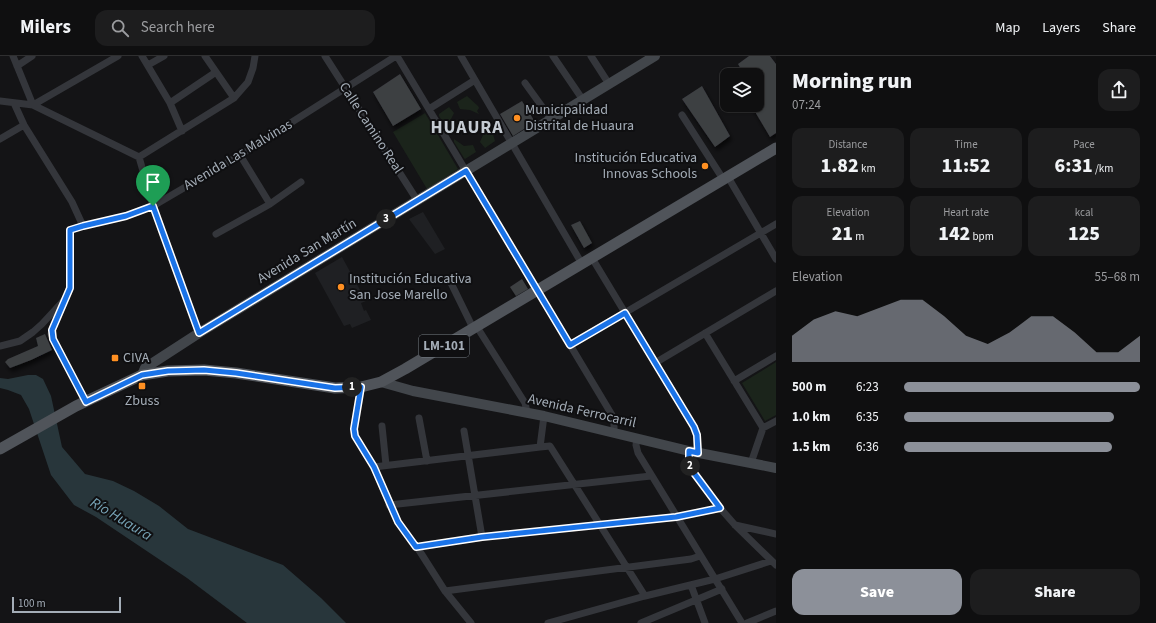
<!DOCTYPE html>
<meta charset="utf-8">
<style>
:root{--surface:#0f0f10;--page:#1d1d1e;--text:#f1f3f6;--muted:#9b9c9f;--line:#2f2f30;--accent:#8c9099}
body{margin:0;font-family:"Source Sans 3",sans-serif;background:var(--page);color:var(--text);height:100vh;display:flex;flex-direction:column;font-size:15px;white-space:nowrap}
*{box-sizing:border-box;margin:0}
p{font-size:13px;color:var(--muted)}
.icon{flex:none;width:22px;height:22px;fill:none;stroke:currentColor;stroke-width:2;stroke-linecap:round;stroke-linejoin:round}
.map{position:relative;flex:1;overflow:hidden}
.panel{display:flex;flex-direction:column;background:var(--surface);width:380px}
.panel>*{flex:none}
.fabs{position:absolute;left:720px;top:12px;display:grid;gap:8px}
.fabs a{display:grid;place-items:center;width:44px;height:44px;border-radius:8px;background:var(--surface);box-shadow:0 1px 3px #0004,0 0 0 1px var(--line);font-size:20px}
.scale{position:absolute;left:12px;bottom:10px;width:109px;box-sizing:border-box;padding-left:4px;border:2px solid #a4adb7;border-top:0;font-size:11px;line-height:14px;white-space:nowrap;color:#a4adb7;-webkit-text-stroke:3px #0f0f11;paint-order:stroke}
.pin{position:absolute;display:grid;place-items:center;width:34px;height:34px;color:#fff;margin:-41px -17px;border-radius:50% 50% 50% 0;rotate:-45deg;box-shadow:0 0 4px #0007}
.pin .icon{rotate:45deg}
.km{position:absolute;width:20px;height:20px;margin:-10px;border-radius:50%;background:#222;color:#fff;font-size:11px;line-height:20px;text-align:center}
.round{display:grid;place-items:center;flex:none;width:42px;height:42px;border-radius:12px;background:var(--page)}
.headline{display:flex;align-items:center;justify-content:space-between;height:68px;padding:0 16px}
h1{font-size:22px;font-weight:800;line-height:30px}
.figures{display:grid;grid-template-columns:repeat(3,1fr);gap:6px;height:68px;padding:4px 16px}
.figures div{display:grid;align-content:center;border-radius:10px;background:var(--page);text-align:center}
.figures b{font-size:20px;font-weight:800}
.figures small{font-size:11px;font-weight:400}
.figures p{font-size:11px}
.chart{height:112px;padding:8px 16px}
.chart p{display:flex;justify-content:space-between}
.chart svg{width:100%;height:72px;margin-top:4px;fill:var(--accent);opacity:.7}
.action{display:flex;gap:8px;margin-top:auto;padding:8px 16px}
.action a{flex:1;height:46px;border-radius:12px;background:var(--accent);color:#fff;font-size:16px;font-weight:800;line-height:46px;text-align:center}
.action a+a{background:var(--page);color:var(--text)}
ul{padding:0 16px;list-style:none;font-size:13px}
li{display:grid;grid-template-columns:64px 48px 1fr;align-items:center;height:30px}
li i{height:10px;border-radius:5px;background:var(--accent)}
header{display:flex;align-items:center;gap:24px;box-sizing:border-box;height:56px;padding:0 20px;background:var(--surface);border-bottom:1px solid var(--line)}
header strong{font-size:19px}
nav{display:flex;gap:22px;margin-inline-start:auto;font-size:14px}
.search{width:280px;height:36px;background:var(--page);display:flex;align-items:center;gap:10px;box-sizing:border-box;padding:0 14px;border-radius:12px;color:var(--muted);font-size:15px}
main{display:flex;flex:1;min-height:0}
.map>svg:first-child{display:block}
.built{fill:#1f2023}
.green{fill:#1b241b}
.water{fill:#28363b}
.building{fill:#3d3f43;filter:url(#shadow)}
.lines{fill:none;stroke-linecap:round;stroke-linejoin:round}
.minor{stroke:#34363b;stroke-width:7}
.secondary{stroke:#42464b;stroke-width:10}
.primary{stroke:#50545a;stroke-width:11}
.route-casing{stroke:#fff;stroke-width:8}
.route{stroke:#1a73e8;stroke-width:5}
.poi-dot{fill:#ff9022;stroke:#0f0f11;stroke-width:1.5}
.labels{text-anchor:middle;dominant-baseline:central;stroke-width:4;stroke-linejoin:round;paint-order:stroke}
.shield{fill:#0f0f11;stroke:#777e85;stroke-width:1}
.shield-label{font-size:13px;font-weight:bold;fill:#a4adb7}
.poi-label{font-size:14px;fill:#a4adb7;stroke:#0f0f11;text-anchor:start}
.street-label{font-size:14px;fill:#a4adb7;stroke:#0f0f11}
.water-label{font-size:15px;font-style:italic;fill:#77a3b6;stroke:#0f0f11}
.district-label{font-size:18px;font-weight:bold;letter-spacing:1px;fill:#c5cbd3;stroke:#0f0f11}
</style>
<header>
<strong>Milers</strong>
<div class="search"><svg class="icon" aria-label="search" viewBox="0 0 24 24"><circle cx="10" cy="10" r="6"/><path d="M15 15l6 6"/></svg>Search here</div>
<nav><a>Map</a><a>Layers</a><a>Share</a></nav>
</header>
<main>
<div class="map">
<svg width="776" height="567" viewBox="0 0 776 567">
<defs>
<filter id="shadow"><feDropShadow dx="2" dy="4" stdDeviation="2" flood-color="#0009"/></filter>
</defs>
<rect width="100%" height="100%" fill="#141416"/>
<path class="built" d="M423,156L445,193L435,198L409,163Z
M342,201L366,245L361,247L364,255L366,254L371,264L352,272L350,268L344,270L315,217Z"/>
<path class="green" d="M467,40L478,50L479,52L477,55L479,58L470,54L460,53L457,46Z
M449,51L454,57L450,65L451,76L450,77L439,60V58Z
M425,57L458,113L427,133L393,76Z
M484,67L486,70L489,69L491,71L495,85L485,92L480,86L484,77Z
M454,83L464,90L473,89L476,96L465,103L464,102L454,86Z
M776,306V359L765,365L742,327Z"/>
<path class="water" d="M28,319H36L43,323L51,340L62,391L85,418L113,425L134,435L159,450L188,473L283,509L321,542L346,567H247L187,522L96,461L74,449L51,419L29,353L21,339L8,334L0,332V322L8,323Z"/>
<path class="building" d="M749,0H770L776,8V77L770,81L751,49H757V19H736L742,15L738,8Z
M400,18L421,53L393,70L373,36Z
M702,30L730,80L715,91L682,43Z
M522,45L535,66L513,80L500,58Z
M580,165L592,187L584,192L571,169Z
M522,223L528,233L516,240L510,231Z
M45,278L52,294L31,304L10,312L5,306L8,303L38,290L36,282Z"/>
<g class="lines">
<path class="minor" d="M13,0L33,49L139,101
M142,0L170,47L182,75
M205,0L234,42
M325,0L417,144
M397,0L612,359L614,367V377
M461,0L582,208
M553,0L583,44
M591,0L609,28
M148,9L164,0
M17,10L32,0
M525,27L551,63
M0,45L33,49L118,0
M14,47L24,69L72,146L83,170
M170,47L216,16
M429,53L475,24
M682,59L723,123
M0,83L24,69
M240,99L270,148
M728,121L776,203
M216,178L270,148L301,126
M592,202L694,371L697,379L698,397
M450,225L473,272
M64,247L52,274L51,278L86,346
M477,271L525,347L527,356
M199,277L153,150L240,99L396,0
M705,277L763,372
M570,289L776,168
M0,290L20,285L33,276L42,268L66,242L70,233V174L83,170L126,160L153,150L139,101L234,42L248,26L253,12L255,0
M655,307L776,235
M734,325L776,300
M361,331L354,373L355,380L374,411L398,466L417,491L445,535L471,567
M419,362L427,405
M382,370L386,409
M464,375L482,481
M637,382L636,389L638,397L742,567
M540,391L544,360
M689,395V408L694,417L720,452L735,469L776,509
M751,407L763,372L776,365
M374,411L540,391L550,390L645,540
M389,449L651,420
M735,469L776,478
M417,491L482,481L676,461L720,452
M691,529L705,567
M445,535L691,503L700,500
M548,567L645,540L715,523L771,505
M641,567L722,533
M747,567L776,555"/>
<path class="secondary" d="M142,319L145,312L199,277L655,0
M381,326L413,335L544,360L689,395L776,412"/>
<path class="primary" d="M0,393L76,350L142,319L168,315L204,314L236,317L335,332L361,331L381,326L405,313L776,92"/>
</g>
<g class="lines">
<defs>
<path id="route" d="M466,115L570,289L625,257L694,371L697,379L698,397L689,395V408L694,417L720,452L676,461L482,481L416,491L398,466L374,411L355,380L354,373L361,331L335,332L236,317L204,314L168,315L142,319L86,346L53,283L52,274L70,232V174L83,170L126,160L153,150L199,277Z"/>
</defs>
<use href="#route" class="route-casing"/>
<use href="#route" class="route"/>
</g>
<g class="poi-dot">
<circle cx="517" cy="62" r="4"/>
<circle cx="705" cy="110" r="4"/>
<circle cx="341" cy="231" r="4"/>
<rect x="111" y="298" width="8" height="8" rx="2"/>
<rect x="138" y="326" width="8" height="8" rx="2"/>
</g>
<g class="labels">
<rect class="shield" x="419" y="279" width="50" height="22" rx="3"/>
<g class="shield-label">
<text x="444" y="290">LM-101</text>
</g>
<g class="poi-label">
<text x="525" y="54">Municipalidad<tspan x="525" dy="16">Distrital de Huaura</tspan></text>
<text x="697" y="102" text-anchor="end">Institución Educativa<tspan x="697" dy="16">Innovas Schools</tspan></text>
<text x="349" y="223">Institución Educativa<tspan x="349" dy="16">San Jose Marello</tspan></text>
<text x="123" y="302">CIVA</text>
<text x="142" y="345" text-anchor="middle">Zbuss</text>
</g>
<g class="street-label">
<text transform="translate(371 72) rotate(57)">Calle Camino Real</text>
<text transform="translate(238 99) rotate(-31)">Avenida Las Malvinas</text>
<text transform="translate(307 195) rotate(-31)">Avenida San Martín</text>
<text transform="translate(582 355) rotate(13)">Avenida Ferrocarril</text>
</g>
<g class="water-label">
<text transform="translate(121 463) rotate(31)">Río Huaura</text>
</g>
<g class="district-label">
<text x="467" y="71">HUAURA</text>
</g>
</g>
</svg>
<div class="fabs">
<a><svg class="icon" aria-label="layers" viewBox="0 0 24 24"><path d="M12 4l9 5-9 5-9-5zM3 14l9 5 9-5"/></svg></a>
</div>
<div class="scale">100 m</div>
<div class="pin" style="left:153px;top:150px;background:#1e9e55"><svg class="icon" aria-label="arrive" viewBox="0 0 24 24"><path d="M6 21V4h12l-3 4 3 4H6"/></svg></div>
<b class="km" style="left:352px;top:331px">1</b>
<b class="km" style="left:690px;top:410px">2</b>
<b class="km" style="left:386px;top:163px">3</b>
</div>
<section class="panel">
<div class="headline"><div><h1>Morning run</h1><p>07:24</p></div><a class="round"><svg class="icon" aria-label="share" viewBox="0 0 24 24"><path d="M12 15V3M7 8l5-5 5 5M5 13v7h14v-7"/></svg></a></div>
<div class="figures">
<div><p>Distance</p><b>1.82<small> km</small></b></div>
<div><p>Time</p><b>11:52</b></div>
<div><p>Pace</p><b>6:31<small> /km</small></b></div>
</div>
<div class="figures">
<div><p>Elevation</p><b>21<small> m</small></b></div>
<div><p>Heart rate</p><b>142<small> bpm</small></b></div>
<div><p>kcal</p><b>125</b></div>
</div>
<div class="chart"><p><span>Elevation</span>55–68 m</p>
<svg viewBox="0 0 160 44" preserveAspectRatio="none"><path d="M0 44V28L10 18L20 13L30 16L40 11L50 6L60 6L70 16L80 28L90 33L100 26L110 16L120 16L130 26L140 38L150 38L160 28V44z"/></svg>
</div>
<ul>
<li><b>500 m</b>6:23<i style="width:100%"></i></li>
<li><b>1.0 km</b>6:35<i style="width:89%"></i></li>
<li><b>1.5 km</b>6:36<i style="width:88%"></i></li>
</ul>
<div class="action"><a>Save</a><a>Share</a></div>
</section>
</main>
